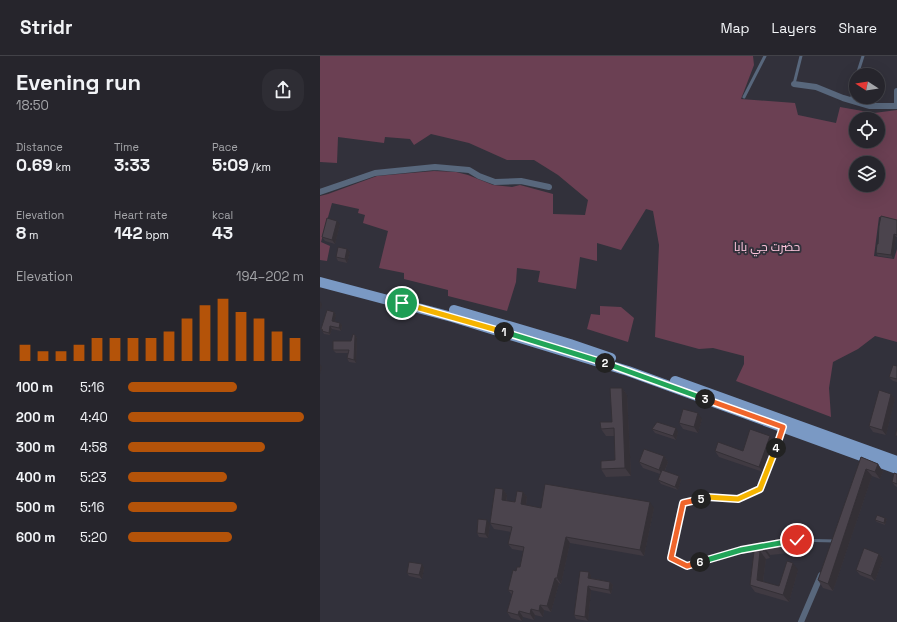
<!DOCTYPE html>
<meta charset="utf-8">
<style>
:root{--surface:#26252c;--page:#2e2d34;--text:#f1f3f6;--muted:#a4a5a9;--line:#424248;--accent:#b45309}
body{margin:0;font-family:"Space Grotesk",Cairo,sans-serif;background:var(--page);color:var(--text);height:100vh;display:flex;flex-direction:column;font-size:15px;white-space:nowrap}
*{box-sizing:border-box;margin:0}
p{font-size:13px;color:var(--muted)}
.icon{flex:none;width:22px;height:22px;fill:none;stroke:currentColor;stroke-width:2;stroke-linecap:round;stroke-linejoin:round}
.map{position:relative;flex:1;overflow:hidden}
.drawer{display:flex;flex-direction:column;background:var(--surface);width:320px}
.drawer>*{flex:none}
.needle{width:26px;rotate:282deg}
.buttons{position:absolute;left:529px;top:12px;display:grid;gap:8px}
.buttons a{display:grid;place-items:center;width:36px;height:36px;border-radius:50%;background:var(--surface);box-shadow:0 4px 16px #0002,0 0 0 1px var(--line);font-size:20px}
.pin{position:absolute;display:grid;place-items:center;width:34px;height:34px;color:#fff;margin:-17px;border:2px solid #fff;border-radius:50%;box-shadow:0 1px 4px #0007}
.km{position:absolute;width:20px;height:20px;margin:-10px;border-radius:50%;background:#222;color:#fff;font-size:11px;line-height:20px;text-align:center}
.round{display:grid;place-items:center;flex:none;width:42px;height:42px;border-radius:16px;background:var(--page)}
.overview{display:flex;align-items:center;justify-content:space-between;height:68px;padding:0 16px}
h1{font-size:22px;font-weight:700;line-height:30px}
.stats{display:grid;grid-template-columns:repeat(3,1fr);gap:6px;height:68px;padding:4px 16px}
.stats div{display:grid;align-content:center}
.stats b{font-size:17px;font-weight:700}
.stats small{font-size:11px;font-weight:400}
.stats p{font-size:11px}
.chart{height:112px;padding:8px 16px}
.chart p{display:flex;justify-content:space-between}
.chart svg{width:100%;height:72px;margin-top:4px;stroke:var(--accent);stroke-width:6}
ul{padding:0 16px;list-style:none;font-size:13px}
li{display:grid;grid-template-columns:64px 48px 1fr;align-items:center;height:30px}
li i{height:10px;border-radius:5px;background:var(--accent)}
header{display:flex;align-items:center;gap:24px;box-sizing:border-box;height:56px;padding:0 20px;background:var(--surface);border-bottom:1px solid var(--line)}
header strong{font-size:19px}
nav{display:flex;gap:22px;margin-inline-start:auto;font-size:14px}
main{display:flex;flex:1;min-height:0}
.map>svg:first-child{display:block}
.green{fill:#6b4053;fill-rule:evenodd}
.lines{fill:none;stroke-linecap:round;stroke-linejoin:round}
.lane{stroke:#58677c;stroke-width:3}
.street{stroke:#58677c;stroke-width:6}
.primary{stroke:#7a99c4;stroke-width:10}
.wall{fill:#403a42}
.shaded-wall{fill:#343036}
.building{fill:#4b444d;stroke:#343036}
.split-1-casing{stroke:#fff;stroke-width:8}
.split-2-casing{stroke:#fff;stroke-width:8}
.split-3-casing{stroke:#fff;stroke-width:8}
.split-4-casing{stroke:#fff;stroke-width:8}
.split-5-casing{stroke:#fff;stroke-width:8}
.split-6-casing{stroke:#fff;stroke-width:8}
.split-7-casing{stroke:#fff;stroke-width:8}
.split-1{stroke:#f5b400;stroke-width:5}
.split-2{stroke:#22a559;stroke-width:5}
.split-3{stroke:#22a559;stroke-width:5}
.split-4{stroke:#f0652b;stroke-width:5}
.split-5{stroke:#f5b400;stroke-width:5}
.split-6{stroke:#f0652b;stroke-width:5}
.split-7{stroke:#22a559;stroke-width:5}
.labels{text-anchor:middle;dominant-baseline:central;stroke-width:4;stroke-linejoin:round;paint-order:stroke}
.park-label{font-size:12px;fill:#ffc7de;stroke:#32313b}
</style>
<header>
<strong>Stridr</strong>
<nav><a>Map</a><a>Layers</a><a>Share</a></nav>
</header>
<main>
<section class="drawer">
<div class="overview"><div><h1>Evening run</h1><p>18:50</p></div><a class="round"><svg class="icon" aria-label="share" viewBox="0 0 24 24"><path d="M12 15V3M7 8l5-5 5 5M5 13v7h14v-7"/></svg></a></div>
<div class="stats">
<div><p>Distance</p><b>0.69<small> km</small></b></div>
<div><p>Time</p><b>3:33</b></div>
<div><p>Pace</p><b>5:09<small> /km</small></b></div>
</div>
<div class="stats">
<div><p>Elevation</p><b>8<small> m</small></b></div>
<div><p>Heart rate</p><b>142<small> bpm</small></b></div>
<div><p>kcal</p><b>43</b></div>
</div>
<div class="chart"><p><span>Elevation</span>194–202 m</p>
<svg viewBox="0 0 160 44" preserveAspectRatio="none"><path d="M5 44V34M15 44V38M25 44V38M35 44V34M45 44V30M55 44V30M65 44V30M75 44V30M85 44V26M95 44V18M105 44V10M115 44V6M125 44V14M135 44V18M145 44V26M155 44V30"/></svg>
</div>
<ul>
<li><b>100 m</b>5:16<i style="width:62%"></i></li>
<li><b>200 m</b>4:40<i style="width:100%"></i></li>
<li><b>300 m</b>4:58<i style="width:78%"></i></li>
<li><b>400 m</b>5:23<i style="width:56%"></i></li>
<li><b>500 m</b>5:16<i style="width:62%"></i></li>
<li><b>600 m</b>5:20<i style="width:59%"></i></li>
</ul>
</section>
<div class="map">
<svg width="577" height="566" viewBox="0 0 577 566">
<rect width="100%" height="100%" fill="#32313b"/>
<path class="green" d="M0,0H433L434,9L421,43L475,47L478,59L516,67L520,51L554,57L577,54V164L559,161L554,200L574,203L577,193V286L555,280L538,293L513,306L509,332L511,361L416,325L424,308V300L393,292L379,293L335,281L339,189L333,155L326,153L301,194L277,187V205L260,201L256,233L218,226L220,215L197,212L196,226L187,255L128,240V234L84,223V217L59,212L68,175L43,167L45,159L38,157L39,153L12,147L1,186L10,190L7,205L0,204V140L8,138L57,120L114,115L136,116L148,119L173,129L192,131L200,129L233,138V158L265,159L268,144L238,119L214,104H187L149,87L111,78L94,89L90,83L65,81L64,87L18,81L17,107L0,106ZM536,63H558V85H536ZM536,107H558V129H536Z
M280,250L301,251L314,262L308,286L267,273L271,258L280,259Z"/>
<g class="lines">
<path class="lane" d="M537,19L543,0
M474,28L481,0
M424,41L445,0
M531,45L536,24
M473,484L515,485
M438,491L421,494L367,510L351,502L363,447L387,441L417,443L440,433L463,373"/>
<path class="street" d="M474,28L496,31L523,42L550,50H577
M577,50V35
M0,136L55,117L115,111L149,114L159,120L175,126L201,125L229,131
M481,566L501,519"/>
<path class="primary" d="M0,226L132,261L308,315L577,413
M134,254L250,288L291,302
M355,325L577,405"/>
</g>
<path class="wall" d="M577,164V181H576L573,202L558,200L556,197L558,188Z
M20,168L15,188L5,185L2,181Z
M30,196L27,207L18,205L16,201Z
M14,256L16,259L14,265L22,269L21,275L12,273L10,279L4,278L1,273Z
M35,279L37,282L36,307L29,306L27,302L28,297H16L13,294L31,285Z
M577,310V326L573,325L569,321Z
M302,332L307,339L311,420L286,421L281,413L295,404L294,380H286L281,373L292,366Z
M571,338L575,343L566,379L553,376L549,370Z
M382,363L378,377L363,373L359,367Z
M332,373L358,376L356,384L335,377Z
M454,386L443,416L399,401L395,395H423Z
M344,400L348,406L345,415L359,420L361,424L358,434L341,428L338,424L340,418L323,412L319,406Z
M541,401L558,408L563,416L560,423L552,420L513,535L503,532L498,524Z
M577,418V431L575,430L572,426Z
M183,433L187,439V445L195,446L203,436L207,441L206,449L221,452H334L324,500L250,487L241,528L239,527L231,556L224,554L223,561L215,559L214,564L203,561L202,565L191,562L187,556L192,539L188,534L196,515L200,511L203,495L192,493L188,488L191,476L174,473L170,467Z
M565,462L567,463L565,469L557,466L555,464Z
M170,468L168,482L159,481L157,477Z
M435,487L481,489L479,496L450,499V502L446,503L443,526L459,530L478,514L469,546L435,536L430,529Z
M559,498L563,503L555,525L540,519L536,514Z
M104,512L102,523L89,520L87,517Z
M269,516L271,520V522L290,526L293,529L291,538L271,534L268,565L256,563L254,559Z"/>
<path class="shaded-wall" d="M17,165L20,168L15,188L12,184Z
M574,178L576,181L573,202L571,199Z
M27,193L30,196L27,207L25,203Z
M0,245L2,248L1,253L0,252Z
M14,256L16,259L14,267L12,265Z
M20,267L22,269L21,275L19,272Z
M10,270L12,273L10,279L9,277Z
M35,279L37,282L36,307L34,304Z
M0,308L2,311L0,318Z
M302,332L307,339L311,420L305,412Z
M571,338L575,343L566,379L562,374Z
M378,357L382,363L378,377L374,371Z
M356,372L358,376L356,384L353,380Z
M450,380L454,386L443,416L439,411Z
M344,400L348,406L343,419L339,414Z
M558,408L563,416L560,423L555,416Z
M546,413L552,420L513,535L508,528Z
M359,420L361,424L358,434L355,431Z
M183,433L187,439L186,450L182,444Z
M203,436L207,441L205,454L201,448Z
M330,446L334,452L324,500L320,494Z
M565,462L567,463L565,469L564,467Z
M167,464L170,468L168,482L165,478Z
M246,481L250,487L241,528L237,522Z
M476,481L481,489L479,496L474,488Z
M445,492L450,499V502L445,495Z
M440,495L446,503L442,532L437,524Z
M559,498L563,503L555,525L551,520Z
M473,507L478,514L469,546L463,539Z
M102,508L104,512L102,523L99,519Z
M269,516L271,520V526L268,522Z
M235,522L239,527L231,556L227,550Z
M290,526L293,529L291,538L289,534Z
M268,530L271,534L268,565L265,561Z
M220,549L224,554L223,561L219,555Z
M211,553L215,559L214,564L210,558Z
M199,555L203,561L202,565L198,559Z"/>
<path class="building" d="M561,160L577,164V179L574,178L571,199L556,197L557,188H558L559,170Z
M7,162L17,165L12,184L2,181Z
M18,191L27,193L25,203L16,201Z
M7,254L14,256L12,265L20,267L19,272L10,270L9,277L2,275L3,274L1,273Z
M33,278L35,279L34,304L27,302L29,294H13V285H31Z
M573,309L577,310V323L569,321Z
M290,332H302L305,412L281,413V405L295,404L294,372L281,373L280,366H292Z
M559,334L571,338L562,374L549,370Z
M363,353L378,357L374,371L359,367Z
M337,366L356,372L353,380L332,373Z
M577,372V380H575Z
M430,373L450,380L439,411L395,395L398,386L423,395Z
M324,393L344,400L339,414L319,406Z
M541,401L558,408L555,416L546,413L508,528L498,524Z
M342,414L359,420L355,431L338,424Z
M574,417L577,418V428L572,426Z
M225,428L330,446L320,494L246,481L237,522H235L227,550L220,549L219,555L211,553L210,558L199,555L198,559L187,556L193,535L188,534L193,514L196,515L197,511H200L204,491L188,488L192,471L170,467L175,432L183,433L182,444L195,446L197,435L203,436L201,448L221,452Z
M557,459L565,462L564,467L555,464Z
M158,463L167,464L165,478L157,477Z
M476,481L474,488L445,492V495H440L437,524L459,530L467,505L473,507L463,539L430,529L435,487Z
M544,492L559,498L551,520L536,514Z
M89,506L102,508L99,519L87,517Z
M260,515L269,516L268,522L290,526L289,534L268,530L265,561L254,559Z"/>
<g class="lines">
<defs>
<path id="split-1" d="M82,247L184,276"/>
<path id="split-2" d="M184,276L285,307"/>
<path id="split-3" d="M285,307L385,343"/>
<path id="split-4" d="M385,343L463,371L456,392"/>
<path id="split-5" d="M381,443L387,441L418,443L440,433L456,392"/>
<path id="split-6" d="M380,506L367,510L351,502L363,447L381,443"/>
<path id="split-7" d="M380,506L421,494L477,484"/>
</defs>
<use href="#split-1" class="split-1-casing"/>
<use href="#split-2" class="split-2-casing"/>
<use href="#split-3" class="split-3-casing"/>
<use href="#split-4" class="split-4-casing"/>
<use href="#split-5" class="split-5-casing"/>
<use href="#split-6" class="split-6-casing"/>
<use href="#split-7" class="split-7-casing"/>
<use href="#split-1" class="split-1"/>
<use href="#split-2" class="split-2"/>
<use href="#split-3" class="split-3"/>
<use href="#split-4" class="split-4"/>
<use href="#split-5" class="split-5"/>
<use href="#split-6" class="split-6"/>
<use href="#split-7" class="split-7"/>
</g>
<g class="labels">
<g class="park-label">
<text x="447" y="191">حضرت جي بابا</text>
</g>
</g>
</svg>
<div class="buttons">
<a><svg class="needle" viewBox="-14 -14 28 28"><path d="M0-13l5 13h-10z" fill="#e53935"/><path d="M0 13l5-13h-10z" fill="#a4a5a9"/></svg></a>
<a><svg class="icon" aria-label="locate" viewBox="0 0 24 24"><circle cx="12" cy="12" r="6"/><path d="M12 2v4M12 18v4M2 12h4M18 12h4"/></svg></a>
<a><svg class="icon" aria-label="layers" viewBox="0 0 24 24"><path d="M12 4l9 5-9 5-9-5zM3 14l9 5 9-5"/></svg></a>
</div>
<div class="pin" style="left:82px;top:247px;background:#1e9e55"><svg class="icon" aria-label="arrive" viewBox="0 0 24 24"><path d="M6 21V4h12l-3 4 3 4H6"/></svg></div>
<div class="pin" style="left:477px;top:484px;background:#d93025"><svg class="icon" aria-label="check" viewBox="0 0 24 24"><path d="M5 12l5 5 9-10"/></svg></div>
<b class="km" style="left:184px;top:276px">1</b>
<b class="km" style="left:285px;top:307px">2</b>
<b class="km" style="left:385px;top:343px">3</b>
<b class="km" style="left:456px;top:392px">4</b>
<b class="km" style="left:381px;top:443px">5</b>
<b class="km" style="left:380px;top:506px">6</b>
</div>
</main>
